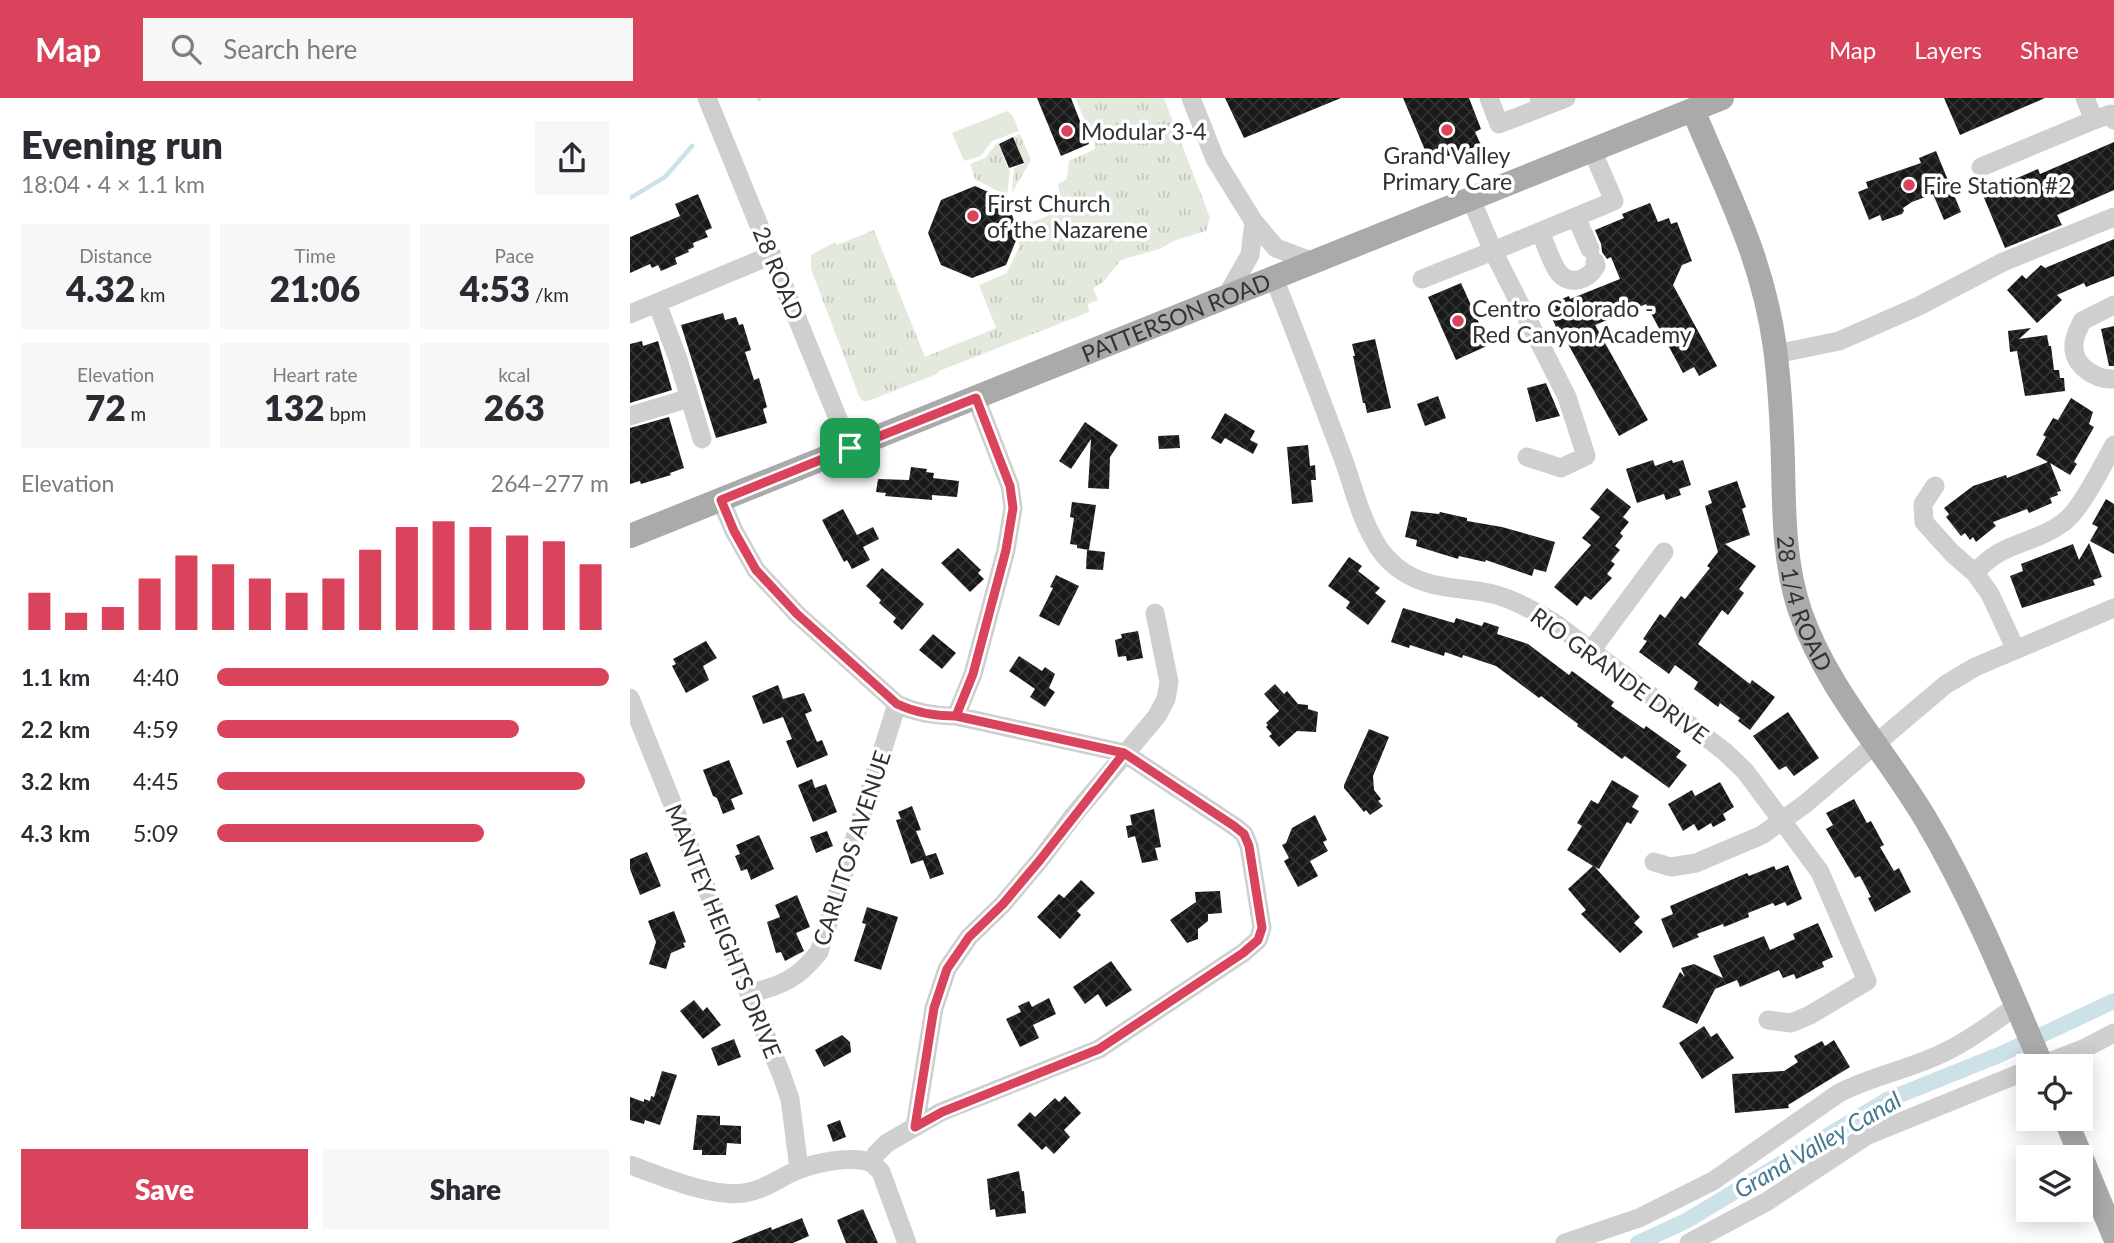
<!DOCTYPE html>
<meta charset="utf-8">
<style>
:root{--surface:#fff;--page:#f7f7f7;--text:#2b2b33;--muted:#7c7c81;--accent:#da435c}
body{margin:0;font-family:Lato,sans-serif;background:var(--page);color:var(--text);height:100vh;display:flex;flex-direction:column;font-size:26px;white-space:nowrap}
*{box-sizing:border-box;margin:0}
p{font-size:23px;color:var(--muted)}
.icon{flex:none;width:38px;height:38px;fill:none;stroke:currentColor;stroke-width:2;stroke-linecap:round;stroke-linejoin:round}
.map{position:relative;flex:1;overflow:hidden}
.panel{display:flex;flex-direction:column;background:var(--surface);width:630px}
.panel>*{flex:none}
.tools{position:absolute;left:1386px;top:956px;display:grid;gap:14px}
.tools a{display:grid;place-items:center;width:77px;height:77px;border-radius:0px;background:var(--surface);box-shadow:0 4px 18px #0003;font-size:35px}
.pin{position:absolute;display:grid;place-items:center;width:60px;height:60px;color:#fff;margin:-30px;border-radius:14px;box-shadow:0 4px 10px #0006}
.round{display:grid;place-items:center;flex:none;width:74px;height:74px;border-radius:0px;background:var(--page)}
.head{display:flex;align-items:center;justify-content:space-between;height:119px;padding:0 21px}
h1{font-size:38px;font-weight:800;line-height:52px}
.metrics{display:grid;grid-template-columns:repeat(3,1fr);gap:10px;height:119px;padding:7px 21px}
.metrics div{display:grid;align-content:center;border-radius:0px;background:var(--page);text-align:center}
.metrics b{font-size:35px;font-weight:800}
.metrics small{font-size:19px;font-weight:400}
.metrics p{font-size:19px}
.chart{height:196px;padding:14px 21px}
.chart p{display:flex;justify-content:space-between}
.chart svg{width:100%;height:126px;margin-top:7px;stroke:var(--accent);stroke-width:6}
.button{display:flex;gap:14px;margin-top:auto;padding:14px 21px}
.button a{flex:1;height:80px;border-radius:0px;background:var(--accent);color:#fff;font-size:28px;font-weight:800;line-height:80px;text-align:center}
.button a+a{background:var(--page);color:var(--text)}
ul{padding:0 21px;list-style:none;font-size:23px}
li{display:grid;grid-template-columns:112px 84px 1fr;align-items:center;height:52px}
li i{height:18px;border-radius:9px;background:var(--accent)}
header{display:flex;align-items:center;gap:42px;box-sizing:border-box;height:98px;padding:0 35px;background:var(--accent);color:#fff}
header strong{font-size:33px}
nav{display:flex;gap:38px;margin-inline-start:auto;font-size:24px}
.search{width:490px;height:63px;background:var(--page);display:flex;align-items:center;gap:18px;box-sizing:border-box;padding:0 24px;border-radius:0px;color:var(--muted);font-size:26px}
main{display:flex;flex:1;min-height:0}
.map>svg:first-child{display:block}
.grass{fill:url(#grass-tufts)}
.park{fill:#e3e9dc}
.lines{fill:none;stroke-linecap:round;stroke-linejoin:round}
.stream{stroke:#cde1e9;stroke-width:4.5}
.canal{stroke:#cde1e9;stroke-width:16}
.building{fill:url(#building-cross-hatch)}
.minor{stroke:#cfcfcf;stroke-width:19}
.major{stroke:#aaa;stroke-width:24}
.route-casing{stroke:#fff;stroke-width:14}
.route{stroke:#da435c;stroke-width:9}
.poi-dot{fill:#da435c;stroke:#fff;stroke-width:2.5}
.labels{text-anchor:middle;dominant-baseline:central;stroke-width:7;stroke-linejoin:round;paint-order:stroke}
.poi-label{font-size:23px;fill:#323232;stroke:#fff;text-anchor:start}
.street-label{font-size:23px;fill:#323232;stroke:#fff}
.water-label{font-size:24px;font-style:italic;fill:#447990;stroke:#fff}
</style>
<header>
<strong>Map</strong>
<div class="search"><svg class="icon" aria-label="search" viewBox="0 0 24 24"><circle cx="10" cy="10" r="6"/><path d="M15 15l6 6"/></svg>Search here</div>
<nav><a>Map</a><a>Layers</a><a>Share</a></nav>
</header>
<main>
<section class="panel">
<div class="head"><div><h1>Evening run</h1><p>18:04 · 4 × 1.1 km</p></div><a class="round"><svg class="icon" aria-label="share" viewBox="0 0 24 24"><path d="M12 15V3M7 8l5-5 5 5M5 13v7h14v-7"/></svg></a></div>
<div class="metrics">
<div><p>Distance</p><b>4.32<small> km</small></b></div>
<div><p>Time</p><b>21:06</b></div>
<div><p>Pace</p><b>4:53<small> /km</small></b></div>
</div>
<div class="metrics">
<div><p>Elevation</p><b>72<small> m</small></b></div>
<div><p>Heart rate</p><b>132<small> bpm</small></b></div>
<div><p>kcal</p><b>263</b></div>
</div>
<div class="chart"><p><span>Elevation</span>264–277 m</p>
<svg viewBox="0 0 160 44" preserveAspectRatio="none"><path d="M5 44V31M15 44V38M25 44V36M35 44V26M45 44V18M55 44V21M65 44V26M75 44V31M85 44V26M95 44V16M105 44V8M115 44V6M125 44V8M135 44V11M145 44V13M155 44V21"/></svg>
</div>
<ul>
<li><b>1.1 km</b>4:40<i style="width:100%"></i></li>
<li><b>2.2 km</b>4:59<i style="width:77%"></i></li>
<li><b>3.2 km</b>4:45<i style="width:94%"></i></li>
<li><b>4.3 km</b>5:09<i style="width:68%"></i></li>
</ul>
<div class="button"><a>Save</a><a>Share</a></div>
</section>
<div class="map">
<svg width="1484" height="1145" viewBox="0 0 1484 1145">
<defs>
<pattern id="grass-tufts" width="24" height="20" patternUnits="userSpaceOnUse" patternTransform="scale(1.75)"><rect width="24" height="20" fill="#e3e9dc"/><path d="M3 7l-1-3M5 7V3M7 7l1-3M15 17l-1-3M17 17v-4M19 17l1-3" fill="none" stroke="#c3c8bd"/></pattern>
<pattern id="building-cross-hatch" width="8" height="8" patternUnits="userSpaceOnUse" patternTransform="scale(1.75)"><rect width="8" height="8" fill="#191919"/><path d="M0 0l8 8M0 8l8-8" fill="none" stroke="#323232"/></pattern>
</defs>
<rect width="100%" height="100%" fill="#fff"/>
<path class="grass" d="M445,0H534L580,120L576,133L546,142L529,151L491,162L473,184L463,190L468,202L458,206L459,214L309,273L307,276L238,303H233L229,298L181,171V157L205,144L207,147L244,132L295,259L366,230L349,187L377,175L390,147L388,146L393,134L391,128C414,118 435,120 428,86L437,81L439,63L465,51L464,43Z
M390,36L401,62L382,95L384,70L394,66L383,39Z
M368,44L378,71H380L377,98L345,81L340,66L355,60Z"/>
<path class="park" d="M377,13L383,18L389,33L362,43L351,58L334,63L322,35Z"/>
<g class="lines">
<path class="stream" d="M129,1V0
M0,100L35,79L62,48"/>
<path class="canal" d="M1008,1145L1056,1123L1257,1002L1369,957L1484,903"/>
</g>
<path class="building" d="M407,0H441L459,46L431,58Z
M595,0H711L614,40Z
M773,0H839L851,31L845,34L851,47L800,64Z
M1314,0H1415L1330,37Z
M383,39L394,65L379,70L369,46Z
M1484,44V92L1427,117L1432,127L1375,150L1352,95L1408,71L1410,76Z
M1306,53L1331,114L1314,122L1303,96L1282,104L1273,110L1274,113L1272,116L1255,122L1252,123L1250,117L1239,122L1228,94L1238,90L1236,84L1291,65L1289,60Z
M345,88L376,102L389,135L376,167L342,180L311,167L298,135L311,102Z
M68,96L82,130L75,133L78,139L63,145L64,149L58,152L59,154L45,160L47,166L31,173L28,167L22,170L20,166L0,175V139L50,118L45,106Z
M1020,105L1028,124L1039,120L1041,126L1047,124L1062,163L1052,167L1043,187L1087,268L1069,278L1064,269L1053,275L1016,206L965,227L1018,322L989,338L928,228L926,229L919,214L926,211L924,204L939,198L940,201L990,181L981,159L977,161L972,154L971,146L965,132L994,120L992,116Z
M1484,141V178L1456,189L1454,185L1427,197L1432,202L1407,225L1377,192L1392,177L1396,181L1411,167L1415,170Z
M831,185L859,247L826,262L798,199Z
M93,215L95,222L106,219L109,227L113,226L121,252L115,254L124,282L129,280L137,309L133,311L137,325L86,340L51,227Z
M1484,228V268H1479L1471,231Z
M1401,230L1389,241L1417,237L1419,248H1421L1424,272H1429L1430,280H1434L1435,293L1395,298L1387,253L1380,254L1378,233Z
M745,241L761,310L737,315L735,305H733L723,258H725L722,246Z
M12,243L13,248L28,243L42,292L0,305V246Z
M916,285L930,318L906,324L897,290Z
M808,298L816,320L795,328L787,306Z
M1441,300L1463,314L1459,326L1464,329L1444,364L1447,366L1440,377L1420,365L1431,393L1427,394L1428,397L1420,400L1422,405L1399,415L1397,411L1363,424L1366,428L1346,444L1343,439L1340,442L1335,435L1331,438L1316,419L1319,416L1314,410L1343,388L1376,377L1377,380L1418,364L1406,357L1416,339L1413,337L1423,320L1428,322Z
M595,315L625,333L620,342L628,346L623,356L595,340L591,346L581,340Z
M39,319L54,370L40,375L41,377L11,386L10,383L0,386V330Z
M455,324L488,347L480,359L479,391L458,390L461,341L441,371L429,363Z
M549,337L550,350L529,351L528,338Z
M678,347L680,368L685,367L686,382H681L683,404L662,406L657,349Z
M1023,362L1025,368L1042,362L1043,365L1053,362L1061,387L1049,391L1051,397L1036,402L1034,396L1007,405L996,371Z
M281,369L297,371L296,374L304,375L303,380L329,383L327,399L302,397V402L255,398L256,395L246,394L248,381L279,382Z
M1107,383L1116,409L1112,411L1120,437L1095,446L1126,468L1109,491L1114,495L1098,517L1092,512L1068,546L1120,586L1122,582L1145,599L1120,632L1108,623L1110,620L1090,605L1088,609L1064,591L1068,584L1045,567L1039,576L1009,554L1017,543L1013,541L1030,516L1035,520L1051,498L1055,501L1080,470L1077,468L1088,454L1075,408L1082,405L1078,393Z
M977,390L1001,409L993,419L999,424L990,435L993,438L985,448L990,452L981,463L985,466L977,476L982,480L961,502L955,498L947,508L924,489L961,447L952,440L970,419L960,411Z
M1476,401L1484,406V456L1460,443L1468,429L1462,426Z
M442,404L466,407L459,452L447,450V447L440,446L444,420L440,419Z
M213,411L227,437L243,429L249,441L233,449L240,462L222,471L217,462L214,464L192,422Z
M781,413L809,416L810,414L837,420V423L872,429L925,444L916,474L904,471L902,478L856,462L855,464L829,458L828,461L786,448L787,442L775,439Z
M1459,445L1472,479L1463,482L1465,487L1392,510L1380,478L1393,473L1391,466L1443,446L1449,462Z
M328,450L351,472L348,475L354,481L340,494L311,465Z
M457,452L475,454L473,472L456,471Z
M719,459L732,468L728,473L750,490L745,495L756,503L738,527L716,510L720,504L698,488Z
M252,470L294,506L272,532L263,524L266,520L249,505L251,502L236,488Z
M426,477L449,488L429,528L409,518L423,490L420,489Z
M773,510L824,525L826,520L852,528L854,524L869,529L867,536L898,546L939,577L942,573L984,604L981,608L1014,631L1016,628L1051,653L1046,659L1057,667L1039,690L995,658L992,661L947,628L948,626L911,598L909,600L866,568L833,557L832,560L815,554L814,558L780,547L779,550L761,544Z
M508,533L513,560L497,563L496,558L488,559L485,542L492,540L491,536Z
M303,536L326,555L312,571L289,552Z
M76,543L87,560L73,568L79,582L56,595L42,568L46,566L43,561Z
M389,558L412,573L415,569L425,576L419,590L425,594L415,609L400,599L405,591L379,573Z
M645,586L654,596L657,593L668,606L678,607V611L688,614L686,634L667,633L649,649L639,638L642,636L636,629L638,627L636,625L649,613L634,596Z
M148,587L153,601L174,595L182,613L175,616L187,644L192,642L198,657L167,670L156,643L162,641L153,619L133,626L122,598Z
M1158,614L1189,660L1164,678L1156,668L1149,672L1123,638Z
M739,631L759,639L743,678L744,692L751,701L748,703L753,708L740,717L736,712L734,714L714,690V687Z
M99,662L113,696L101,701L105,711L93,716L87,700L83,698L73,672Z
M182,681L185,690L196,686L207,714L183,724L168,687Z
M982,682L1009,698L1002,709L1009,713L1001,726L997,724L969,771L965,769L1010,819L1004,825L1013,834L990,855L951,816L956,812L938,791L963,768L937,752L952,728L947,725L961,702L968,706Z
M1090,684L1104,709L1093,716L1096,722L1083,729L1081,725L1068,733L1064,726L1053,733L1038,706L1062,692L1065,698Z
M1224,701L1237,725L1241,723L1254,747L1250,749L1264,773L1269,770L1281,794L1245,814L1238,800L1241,799L1230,778L1225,780L1196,731L1203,727L1196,715Z
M282,708L291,732L286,733L296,758L306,755L314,776L300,781L293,762L281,766L266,722L271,721L268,714Z
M524,711L531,749L525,750L528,762L512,765L505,738L498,740L496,728L502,727L500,717Z
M685,717L697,742L693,744L698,753L680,763L688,778L668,789L654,763L659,760L652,747L656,745L662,730Z
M197,733L203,748L186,755L180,739Z
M129,737L144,771L121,782L117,771L111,773L105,758L110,756L106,747Z
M17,754L31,788L10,797L0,771V761Z
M1158,767L1172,801L1157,808L1155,804L1145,808L1143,805L1118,815L1119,819L1094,829L1093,826L1067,836L1069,839L1043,850L1031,821L1043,816L1040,808L1117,775L1119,778L1144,768L1146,772Z
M451,782L465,795L447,813L451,817L430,841L407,819L429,796L434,800Z
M590,793L592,815L578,816V823L568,831V841L557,845L540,822L566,804L565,794Z
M167,797L180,829L166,835L174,853L155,863L151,854L146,855L137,824L150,819L145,807Z
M237,809L268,819L251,872L224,863L236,826L232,825Z
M44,813L56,844L53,845L55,849L41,855L36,871L19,866L26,844L18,823Z
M1188,825L1203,859L1192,864L1194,869L1166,881L1164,876L1153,880L1149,872L1110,889L1107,882L1085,891L1067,926L1032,909L1050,874L1055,879L1051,870L1064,866L1093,880L1083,858L1134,838L1140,852L1165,841L1163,836Z
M481,863L502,892L476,909L468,896L455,906L443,889Z
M419,900L426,916L403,927L409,940L390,949L376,921L391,914L388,908L399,903L402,909Z
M64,902L73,913L77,909L91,927L73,941L50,913Z
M1074,928L1081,939L1087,935L1104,960L1072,981L1049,945Z
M212,937L220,944L221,954L194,969L185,952Z
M104,941L111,959L88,968L81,950Z
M1204,942L1220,969L1158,1007L1159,1010L1105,1015L1102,976L1154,973L1168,964L1164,958L1192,943L1195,948Z
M32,973L47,977L30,1027L15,1022L14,1026L0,1022V999L14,1004V1001L20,1003L21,998L24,999Z
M435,998L451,1015L434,1032L440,1039L424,1056L416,1048L412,1052L387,1027L400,1014L405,1019L425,1000L429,1004Z
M67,1017L90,1018V1027L111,1028V1046L97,1045L96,1057H72V1052H63Z
M210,1022L216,1039L203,1044L197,1027Z
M389,1073L392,1093H394L396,1115L366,1119L365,1111L360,1112L357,1081Z
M233,1111L248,1145H216L207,1122Z
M172,1120L179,1138L163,1145H101L141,1129L142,1132Z"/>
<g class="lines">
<path class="minor" d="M77,0L220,350
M561,0L585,61L624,124L646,150L683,164
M859,0L869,26L913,9L909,0
M913,9L936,0
M1464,22L1481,16L1484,22
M1351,69L1464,22L1455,0
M841,101L863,153L984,103L962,52
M946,119L960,151
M910,134C916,146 921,165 929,175C941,189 959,181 966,168L965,164
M644,180C667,238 689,296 711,355C722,383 728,414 743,440C750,454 762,467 775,475C802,492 834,489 863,496C886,502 906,514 926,526L1094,653L1115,673L1190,774L1237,883L1180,917L1161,925L1138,922
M792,181L863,153L937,299L956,358L931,370L897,359
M596,199L620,157L624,124
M27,205L48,261L72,341
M1484,207L1452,223C1449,230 1444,239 1444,246C1442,267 1465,282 1484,281
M0,216L142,157
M1146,256L1209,243L1289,208L1373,164L1484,119
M0,318L60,300
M1305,388L1293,406L1294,424L1322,455L1345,475L1360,496L1386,552
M1345,475C1373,442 1404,447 1434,424C1452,410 1472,368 1484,347
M960,554L1034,454
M0,600L152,978L160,1001L169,1071
M326,618L343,576L376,452L383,410L380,388L346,300
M1024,764L1041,769L1066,765L1132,737L1175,706L1315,587L1345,569L1484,510
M119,896C152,887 168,881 189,854L267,606
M1409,968L1455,950L1484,935
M285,1029L304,910L317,871L339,839L373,806L410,762L443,718L527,618L536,601L539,584L525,515
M242,1065L251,1074L277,1145
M0,1067C31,1078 82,1100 114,1095C135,1092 150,1079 168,1072C187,1064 224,1057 242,1065L246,1056L257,1045L311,1014L469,951L613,855L628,842L632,830L619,748L614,736L604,728L494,655L326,618C306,618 286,615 267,606L167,516L126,472L104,433L91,402
M935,1145L1009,1120L1083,1083L1209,995C1244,977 1282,971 1317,953C1342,941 1364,923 1387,908
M1059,1145L1136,1104L1236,1038L1398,972"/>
<g class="major">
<path id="s1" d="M1063,12C1097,94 1133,160 1145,250C1150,289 1152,327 1153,366C1154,415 1154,465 1170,513C1197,591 1253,650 1295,720C1342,799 1376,883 1412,968"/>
<path id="s2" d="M0,438L1092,0"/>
<path d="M1435,1020L1484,1138"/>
</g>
</g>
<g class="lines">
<defs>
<path id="route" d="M220,350L91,402L104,433L126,472L167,516L267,606C286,615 306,618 326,618L494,655L410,762L373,806L339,839L317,871L304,910L285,1029L312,1014L469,951L613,855L628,842L632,830L619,748L614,736L604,728L494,655L326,618L343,576L376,452L383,410L380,388L346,300L220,350"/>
</defs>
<use href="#route" class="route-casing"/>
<use href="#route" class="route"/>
</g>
<g class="poi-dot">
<circle cx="817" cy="32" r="7"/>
<circle cx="437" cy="33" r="7"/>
<circle cx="1279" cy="87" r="7"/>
<circle cx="343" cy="118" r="7"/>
<circle cx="828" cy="223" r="7"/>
</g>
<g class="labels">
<g class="poi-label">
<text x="451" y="33">Modular 3-4</text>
<text x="817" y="57" text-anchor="middle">Grand Valley<tspan x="817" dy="26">Primary Care</tspan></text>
<text x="1293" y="87">Fire Station #2</text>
<text x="357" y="105">First Church<tspan x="357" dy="26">of the Nazarene</tspan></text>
<text x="842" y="210">Centro Colorado -<tspan x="842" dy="26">Red Canyon Academy</tspan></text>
</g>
<g class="street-label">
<text transform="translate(149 175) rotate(68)">28 ROAD</text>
<text stroke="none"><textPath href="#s2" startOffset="588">PATTERSON ROAD</textPath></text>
<text stroke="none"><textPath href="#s1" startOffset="511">28 1/4 ROAD</textPath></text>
<text transform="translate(990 577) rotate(36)">RIO GRANDE DRIVE</text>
<text transform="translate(221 750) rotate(-72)">CARLITOS AVENUE</text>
<text transform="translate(94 833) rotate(68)">MANTEY HEIGHTS DRIVE</text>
</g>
<g class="water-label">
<text transform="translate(1187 1046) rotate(-30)">Grand Valley Canal</text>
</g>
</g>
</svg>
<div class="tools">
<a><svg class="icon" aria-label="locate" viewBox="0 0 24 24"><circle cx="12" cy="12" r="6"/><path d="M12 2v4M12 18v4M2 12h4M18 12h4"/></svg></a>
<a><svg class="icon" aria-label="layers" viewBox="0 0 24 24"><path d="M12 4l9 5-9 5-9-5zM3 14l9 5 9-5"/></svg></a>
</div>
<div class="pin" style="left:220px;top:350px;background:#1e9e55"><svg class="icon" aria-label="arrive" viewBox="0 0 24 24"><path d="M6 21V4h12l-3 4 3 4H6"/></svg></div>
</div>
</main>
